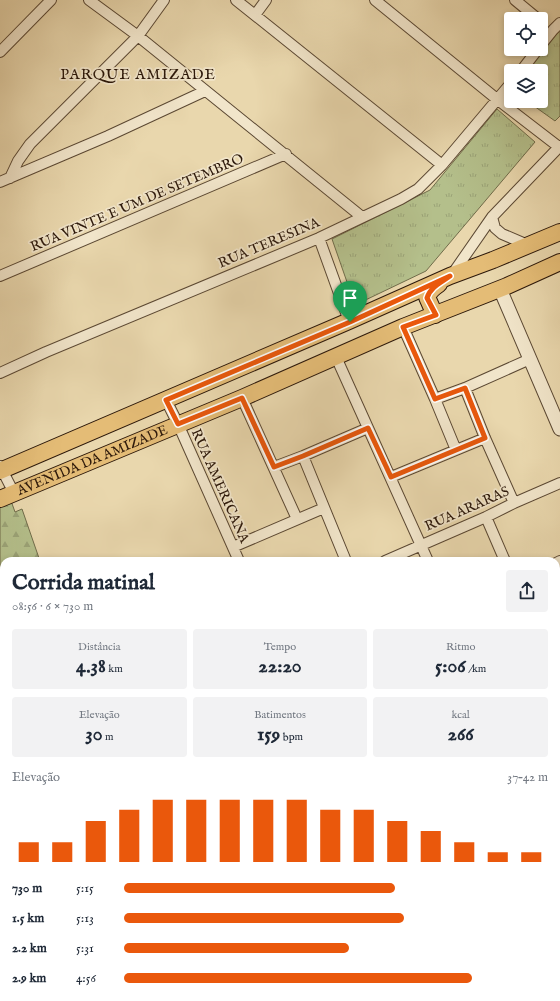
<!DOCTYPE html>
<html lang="pt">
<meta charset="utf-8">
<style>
:root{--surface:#fff;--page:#f2f2f3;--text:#1f2937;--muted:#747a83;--accent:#ea580c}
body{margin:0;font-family:"IM FELL English",serif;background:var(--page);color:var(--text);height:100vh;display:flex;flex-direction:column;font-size:15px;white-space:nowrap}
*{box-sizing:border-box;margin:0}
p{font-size:13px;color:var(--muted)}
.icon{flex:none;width:22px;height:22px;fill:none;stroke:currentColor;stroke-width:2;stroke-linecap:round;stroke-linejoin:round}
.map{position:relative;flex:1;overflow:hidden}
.sheet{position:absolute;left:0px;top:557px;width:560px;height:444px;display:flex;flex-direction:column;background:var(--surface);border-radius:12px 12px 0 0;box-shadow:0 2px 6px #0003}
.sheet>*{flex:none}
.tools{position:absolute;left:504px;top:12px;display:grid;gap:8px}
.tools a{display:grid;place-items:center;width:44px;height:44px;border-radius:4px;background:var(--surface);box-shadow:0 2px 6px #0003;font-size:20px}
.pin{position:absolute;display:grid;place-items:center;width:34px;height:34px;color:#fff;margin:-41px -17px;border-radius:50% 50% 50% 0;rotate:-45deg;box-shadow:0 0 4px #0007}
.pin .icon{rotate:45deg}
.round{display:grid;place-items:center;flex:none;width:42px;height:42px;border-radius:4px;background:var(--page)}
.headline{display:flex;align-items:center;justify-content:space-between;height:68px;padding:0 12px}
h1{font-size:22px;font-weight:700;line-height:30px}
.figures{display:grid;grid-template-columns:repeat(3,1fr);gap:6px;height:68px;padding:4px 12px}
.figures div{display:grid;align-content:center;border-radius:4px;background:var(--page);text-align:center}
.figures b{font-size:20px;font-weight:700}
.figures small{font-size:11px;font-weight:400}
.figures p{font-size:11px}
.chart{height:112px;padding:8px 12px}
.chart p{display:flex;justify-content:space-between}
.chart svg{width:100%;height:72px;margin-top:4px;stroke:var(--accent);stroke-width:6}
ul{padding:0 12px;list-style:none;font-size:13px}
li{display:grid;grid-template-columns:64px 48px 1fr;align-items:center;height:30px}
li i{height:10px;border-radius:5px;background:var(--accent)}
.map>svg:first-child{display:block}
.grass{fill:url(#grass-tufts);stroke:#706c4a}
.forest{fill:url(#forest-firs);stroke:#706c4a}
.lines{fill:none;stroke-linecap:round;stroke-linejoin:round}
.river{stroke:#97baa8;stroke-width:16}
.minor-casing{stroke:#5b4833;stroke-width:12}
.tertiary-casing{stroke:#5b4833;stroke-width:15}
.primary-casing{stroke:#2c180a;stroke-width:18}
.minor{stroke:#f1e5ca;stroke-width:10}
.tertiary{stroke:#f1e5ca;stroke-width:13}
.primary{stroke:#e4bc76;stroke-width:16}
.route-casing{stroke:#fff;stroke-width:8}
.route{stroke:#ea580c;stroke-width:5}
.labels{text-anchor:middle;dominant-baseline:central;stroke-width:3.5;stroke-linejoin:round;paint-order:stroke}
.street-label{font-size:14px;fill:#2c180a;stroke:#f1e5ca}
.neighbourhood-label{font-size:15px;letter-spacing:1px;fill:#2c180a;stroke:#f1e5ca}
</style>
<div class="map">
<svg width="560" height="1001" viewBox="0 0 560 1001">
<defs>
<pattern id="grass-tufts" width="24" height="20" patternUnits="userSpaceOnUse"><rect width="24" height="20" fill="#b4bf8b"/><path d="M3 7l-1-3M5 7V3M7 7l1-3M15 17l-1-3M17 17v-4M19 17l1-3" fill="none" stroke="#9ba377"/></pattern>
<pattern id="forest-firs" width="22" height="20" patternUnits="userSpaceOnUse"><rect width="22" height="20" fill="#b4bf8b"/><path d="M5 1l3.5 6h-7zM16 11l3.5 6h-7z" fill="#9ba377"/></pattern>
</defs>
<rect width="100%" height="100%" fill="#e9d7ad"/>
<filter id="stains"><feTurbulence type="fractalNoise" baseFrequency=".005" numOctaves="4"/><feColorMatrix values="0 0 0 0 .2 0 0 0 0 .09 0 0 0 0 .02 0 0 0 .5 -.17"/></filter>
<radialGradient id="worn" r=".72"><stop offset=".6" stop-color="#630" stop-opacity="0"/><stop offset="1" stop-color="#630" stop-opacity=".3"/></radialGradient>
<path class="grass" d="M560,30V116L555,121L527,101H541V71H523Z
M497,109L535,142L426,271L355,305L332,239L430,190Z"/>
<path class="forest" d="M10,498L15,512L22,509L40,561H4V639L0,625V502Z
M105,997H392V1001H107Z"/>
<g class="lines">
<path class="river" d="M366,997L371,1001
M193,1001L200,997"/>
<defs>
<path id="minor" d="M89,0L138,36L362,217
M236,0L442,165
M375,0L498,100L559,147
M515,0L538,19
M255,15L266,0
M541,45L553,30L560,23
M0,52L51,0
M521,71L538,49
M10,178L18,161L30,144L138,36L164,0
M0,182L108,136L205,91
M492,217L495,228L502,234L528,245
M319,238L349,321
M0,276L286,154
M451,276L492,217L560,146
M403,327L435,399L456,450
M336,357L428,561
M0,373L46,352L319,238L401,199L418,189L442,165L511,83
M465,388L485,438L514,503
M242,398L297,519
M435,399L465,388L530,359
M166,400L178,424L239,561
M303,456L346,561
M0,466L14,493
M274,467L303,456L368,428
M391,477L485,438
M486,517L505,561
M233,547L324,508
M385,561L486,517L514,503L560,483
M556,563L560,561
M556,599L560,608
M0,636L4,650
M556,688L560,687
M556,834L560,832
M556,854L560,863
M0,918L4,931
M556,923L560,921
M0,982L4,981
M23,997L24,1001
M104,997L105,1001"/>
<path id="tertiary" d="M500,289L560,429"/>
<g id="primary">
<path d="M435,315L427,297C429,291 433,288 439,284"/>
<path d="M0,471L349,321L450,276L493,260L560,232"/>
<path id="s1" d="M0,499L242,398L403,327L507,286L560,262"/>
</g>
</defs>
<use href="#minor" class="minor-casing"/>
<use href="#tertiary" class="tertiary-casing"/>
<use href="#primary" class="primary-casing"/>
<use href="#minor" class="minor"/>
<use href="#tertiary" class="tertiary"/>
<use href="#primary" class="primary"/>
</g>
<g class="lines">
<defs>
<path id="route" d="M450,276C442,282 430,287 427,298L436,315L403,327L435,399L465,388L485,438L391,477L368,428L303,456L274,467L242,398L178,424L166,400L350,322Z"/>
</defs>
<use href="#route" class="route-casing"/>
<use href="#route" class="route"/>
</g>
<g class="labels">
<g class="street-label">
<text transform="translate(137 203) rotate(-23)">RUA VINTE E UM DE SETEMBRO</text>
<text transform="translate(269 243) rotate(-23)">RUA TERESINA</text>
<text stroke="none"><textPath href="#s1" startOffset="100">AVENIDA DA AMIZADE</textPath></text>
<text transform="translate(220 486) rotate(66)">RUA AMERICANA</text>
<text transform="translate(467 509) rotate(-24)">RUA ARARAS</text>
</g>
<g class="neighbourhood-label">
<text x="138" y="74">PARQUE AMIZADE</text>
</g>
</g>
<rect width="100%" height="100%" filter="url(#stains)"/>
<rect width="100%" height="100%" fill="url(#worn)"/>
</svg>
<div class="tools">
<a><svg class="icon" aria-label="locate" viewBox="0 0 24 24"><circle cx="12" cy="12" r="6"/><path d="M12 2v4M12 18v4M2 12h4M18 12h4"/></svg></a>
<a><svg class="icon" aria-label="layers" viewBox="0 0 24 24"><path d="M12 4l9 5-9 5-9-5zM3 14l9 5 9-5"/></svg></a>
</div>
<div class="pin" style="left:350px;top:322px;background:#1e9e55"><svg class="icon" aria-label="arrive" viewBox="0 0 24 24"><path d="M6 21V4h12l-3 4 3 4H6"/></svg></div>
<section class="sheet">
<div class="headline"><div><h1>Corrida matinal</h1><p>08:56 · 6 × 730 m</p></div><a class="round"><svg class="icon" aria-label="share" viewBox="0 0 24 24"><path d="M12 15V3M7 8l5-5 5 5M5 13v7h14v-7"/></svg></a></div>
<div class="figures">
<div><p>Distância</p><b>4.38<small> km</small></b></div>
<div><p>Tempo</p><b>22:20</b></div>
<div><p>Ritmo</p><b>5:06<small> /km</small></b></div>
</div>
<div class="figures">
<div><p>Elevação</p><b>30<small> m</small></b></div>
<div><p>Batimentos</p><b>159<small> bpm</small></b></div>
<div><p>kcal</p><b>266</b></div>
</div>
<div class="chart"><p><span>Elevação</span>37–42 m</p>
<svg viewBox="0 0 160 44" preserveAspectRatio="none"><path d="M5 44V32M15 44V32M25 44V19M35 44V12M45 44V6M55 44V6M65 44V6M75 44V6M85 44V6M95 44V12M105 44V12M115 44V19M125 44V25M135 44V32M145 44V38M155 44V38"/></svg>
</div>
<ul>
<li><b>730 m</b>5:15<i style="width:64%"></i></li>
<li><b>1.5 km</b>5:13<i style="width:66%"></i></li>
<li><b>2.2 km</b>5:31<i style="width:53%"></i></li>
<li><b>2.9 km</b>4:56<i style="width:82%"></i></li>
</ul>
</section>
</div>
